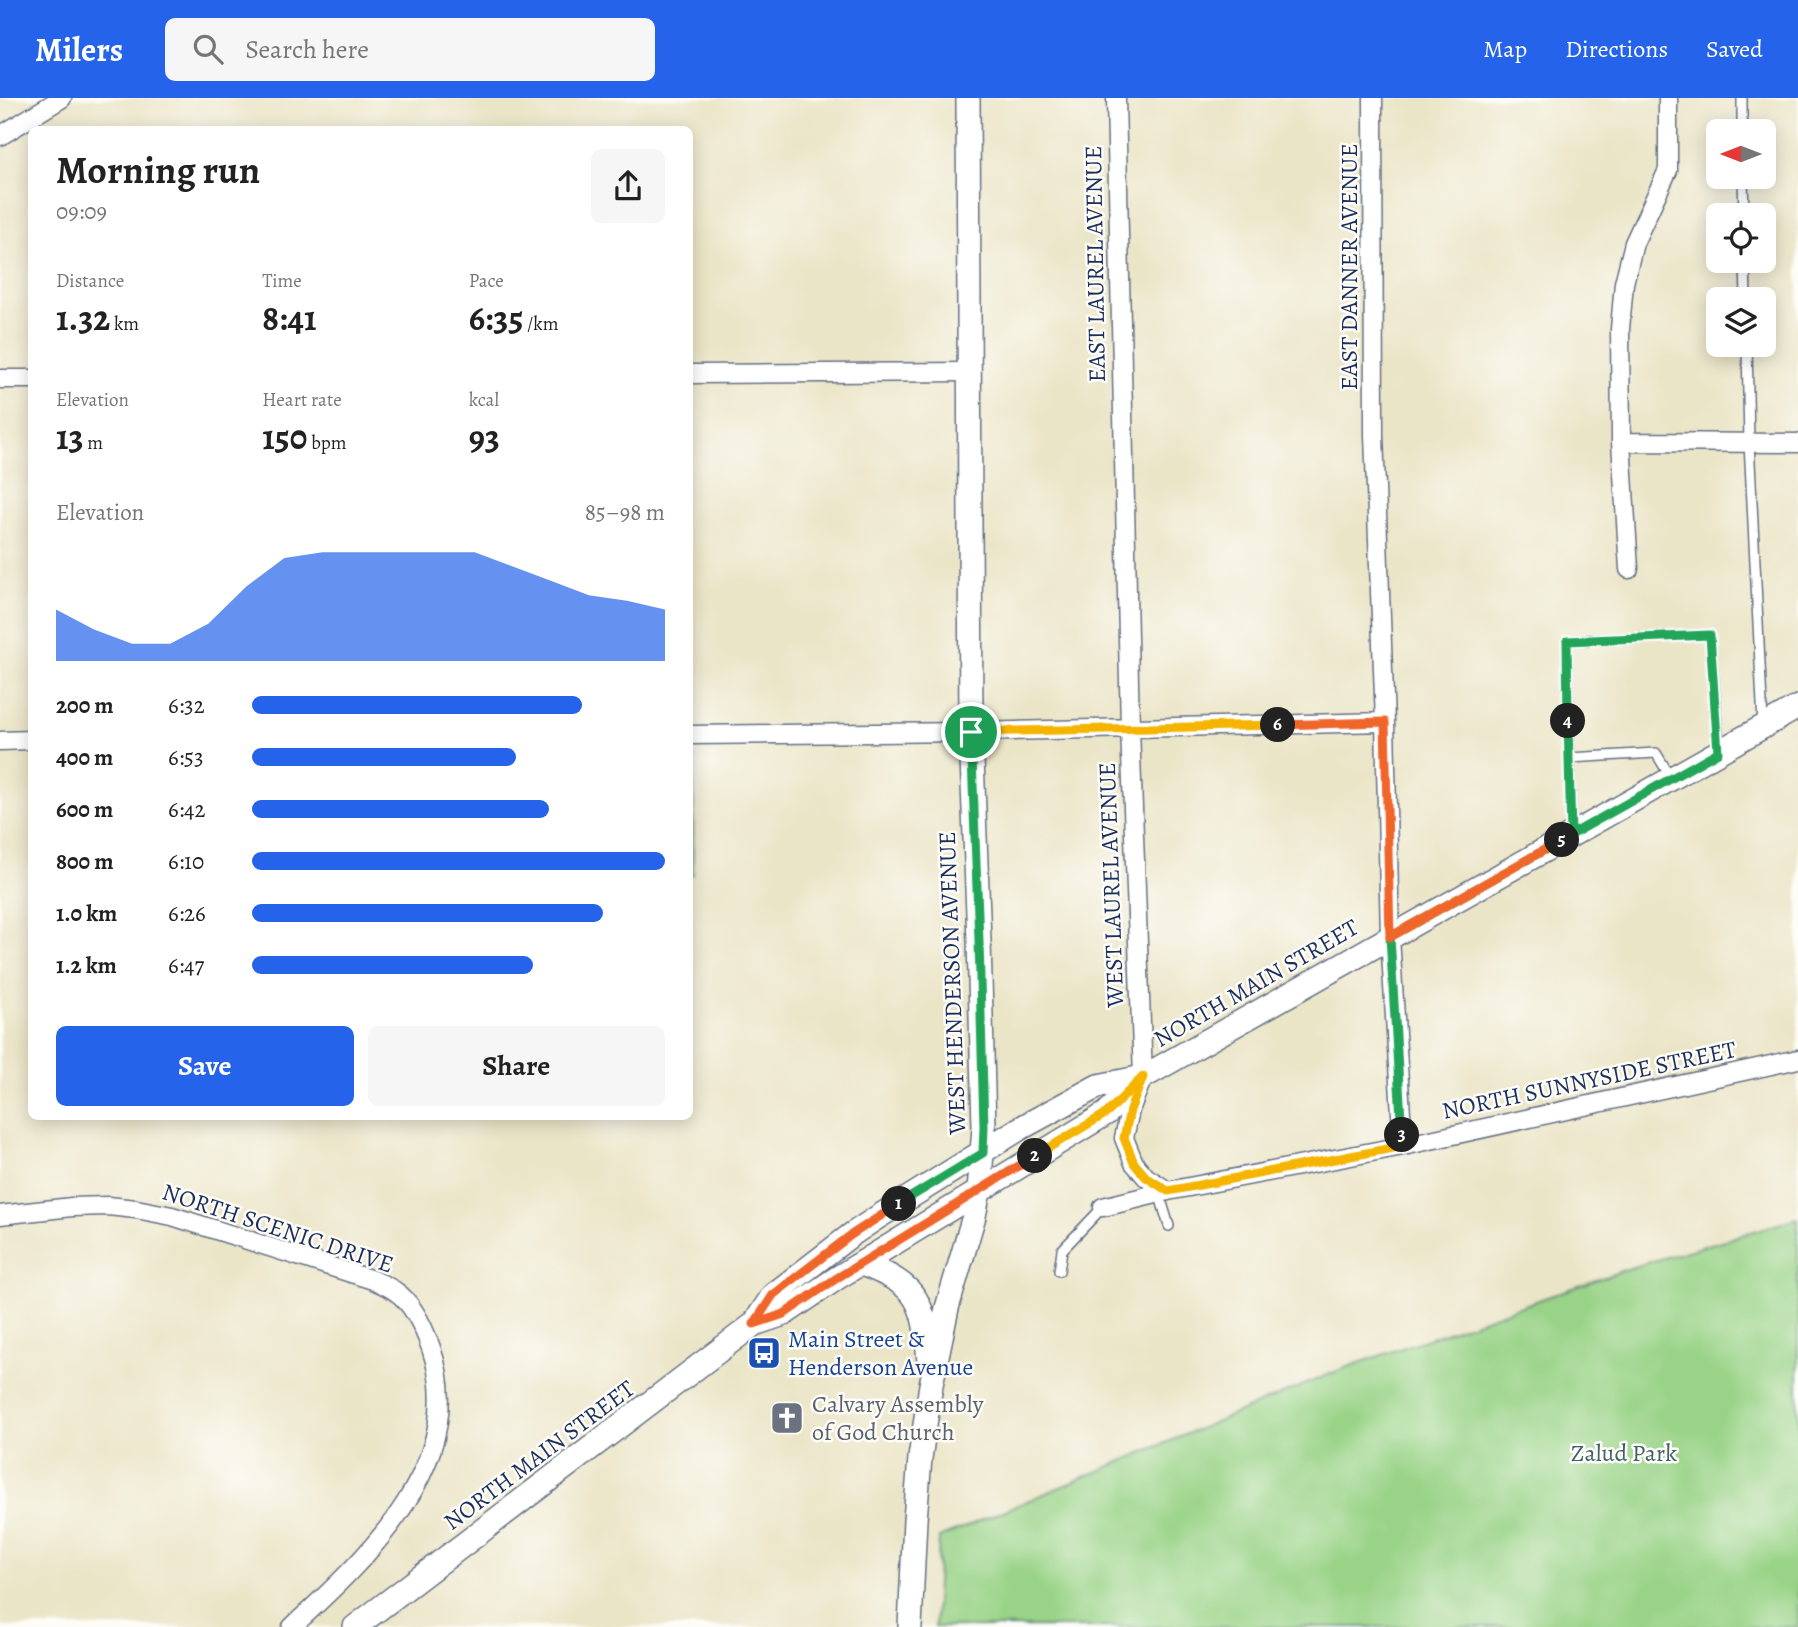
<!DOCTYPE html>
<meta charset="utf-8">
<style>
:root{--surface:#fff;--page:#f6f6f6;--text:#222;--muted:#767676;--accent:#2563eb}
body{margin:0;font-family:Alegreya,serif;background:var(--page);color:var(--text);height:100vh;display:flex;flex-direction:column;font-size:26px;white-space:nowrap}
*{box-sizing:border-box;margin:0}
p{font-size:23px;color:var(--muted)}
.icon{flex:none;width:38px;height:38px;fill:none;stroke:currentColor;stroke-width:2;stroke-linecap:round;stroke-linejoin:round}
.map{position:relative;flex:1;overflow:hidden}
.details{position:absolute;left:28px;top:28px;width:665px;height:994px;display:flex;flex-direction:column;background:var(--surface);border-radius:10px;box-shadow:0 4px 18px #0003}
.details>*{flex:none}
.needle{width:46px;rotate:270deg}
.controls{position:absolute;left:1706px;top:21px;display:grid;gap:14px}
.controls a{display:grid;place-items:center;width:70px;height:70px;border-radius:10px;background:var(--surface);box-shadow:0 4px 18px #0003;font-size:35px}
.pin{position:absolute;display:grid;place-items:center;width:60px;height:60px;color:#fff;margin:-30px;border:4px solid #fff;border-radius:50%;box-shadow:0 2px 7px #0007}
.km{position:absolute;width:35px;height:35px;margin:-18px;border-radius:50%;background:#222;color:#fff;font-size:19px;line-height:35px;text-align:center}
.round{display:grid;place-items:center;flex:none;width:74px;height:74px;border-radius:10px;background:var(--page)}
.head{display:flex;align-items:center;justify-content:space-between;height:119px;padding:0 28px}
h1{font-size:38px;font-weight:700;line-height:52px}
.stats{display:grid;grid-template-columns:repeat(3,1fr);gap:10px;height:119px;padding:7px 28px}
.stats div{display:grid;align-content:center}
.stats b{font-size:35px;font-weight:700}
.stats small{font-size:19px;font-weight:400}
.stats p{font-size:19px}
.chart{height:196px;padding:14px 28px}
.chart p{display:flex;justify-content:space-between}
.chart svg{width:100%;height:126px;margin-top:7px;fill:var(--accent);opacity:.7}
.button{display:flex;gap:14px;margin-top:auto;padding:14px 28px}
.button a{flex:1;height:80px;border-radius:10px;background:var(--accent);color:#fff;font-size:28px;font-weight:700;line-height:80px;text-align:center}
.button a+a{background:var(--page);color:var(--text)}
ul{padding:0 28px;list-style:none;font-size:23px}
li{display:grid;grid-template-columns:112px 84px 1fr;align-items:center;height:52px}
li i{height:18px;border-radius:9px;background:var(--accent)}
header{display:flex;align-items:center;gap:42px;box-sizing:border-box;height:98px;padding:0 35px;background:var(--accent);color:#fff}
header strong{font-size:33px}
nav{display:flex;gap:38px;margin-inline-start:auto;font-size:24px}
.search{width:490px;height:63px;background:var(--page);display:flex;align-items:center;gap:18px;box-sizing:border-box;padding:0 24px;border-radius:10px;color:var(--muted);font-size:26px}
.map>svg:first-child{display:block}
.green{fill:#99d387;stroke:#5a8172;stroke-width:2}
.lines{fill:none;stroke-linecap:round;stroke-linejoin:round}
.lane-casing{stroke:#646f83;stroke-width:12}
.street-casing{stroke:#646f83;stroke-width:21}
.secondary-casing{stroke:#646f83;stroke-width:26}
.lane{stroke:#fff;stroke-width:9}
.street{stroke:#fff;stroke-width:18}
.secondary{stroke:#fff;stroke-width:23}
.split-1-casing{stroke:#fff;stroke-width:14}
.split-2-casing{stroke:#fff;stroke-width:14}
.split-3-casing{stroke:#fff;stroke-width:14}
.split-4-casing{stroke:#fff;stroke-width:14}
.split-5-casing{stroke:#fff;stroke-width:14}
.split-6-casing{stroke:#fff;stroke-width:14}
.split-7-casing{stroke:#fff;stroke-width:14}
.split-1{stroke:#22a559;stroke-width:9}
.split-2{stroke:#f0652b;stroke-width:9}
.split-3{stroke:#f5b400;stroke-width:9}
.split-4{stroke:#22a559;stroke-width:9}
.split-5{stroke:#22a559;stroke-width:9}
.split-6{stroke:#f0652b;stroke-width:9}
.split-7{stroke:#f5b400;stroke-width:9}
.labels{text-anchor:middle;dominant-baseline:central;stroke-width:5;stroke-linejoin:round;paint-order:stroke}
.street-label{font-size:24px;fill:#1b2f5e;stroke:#fdfcf7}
.transit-label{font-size:24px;fill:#164399;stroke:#fdfcf7;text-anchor:start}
.worship-label{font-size:24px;fill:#5b616d;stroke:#fdfcf7;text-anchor:start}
.park-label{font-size:24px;fill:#41606a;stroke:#fdfcf7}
</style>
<header>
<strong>Milers</strong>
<div class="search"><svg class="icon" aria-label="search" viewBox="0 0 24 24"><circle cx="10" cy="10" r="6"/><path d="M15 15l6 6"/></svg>Search here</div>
<nav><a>Map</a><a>Directions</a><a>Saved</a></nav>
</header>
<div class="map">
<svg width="1798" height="1529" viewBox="0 0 1798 1529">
<rect width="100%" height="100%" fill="#fdfcf7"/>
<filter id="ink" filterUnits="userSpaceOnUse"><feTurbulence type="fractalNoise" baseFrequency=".0143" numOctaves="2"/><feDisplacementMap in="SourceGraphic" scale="14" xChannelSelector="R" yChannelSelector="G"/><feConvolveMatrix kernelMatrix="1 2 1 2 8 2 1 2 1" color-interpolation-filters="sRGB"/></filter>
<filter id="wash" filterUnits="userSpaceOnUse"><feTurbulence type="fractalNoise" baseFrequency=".00686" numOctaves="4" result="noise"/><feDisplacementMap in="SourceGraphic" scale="28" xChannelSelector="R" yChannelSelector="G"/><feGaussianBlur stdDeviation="1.57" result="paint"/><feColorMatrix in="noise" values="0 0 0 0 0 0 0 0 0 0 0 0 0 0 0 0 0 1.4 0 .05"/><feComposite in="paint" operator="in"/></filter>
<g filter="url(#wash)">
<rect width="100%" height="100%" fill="#ebe5c8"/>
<path class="green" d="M690,658H694L693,777H690Z
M1798,1120V1529H935L939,1440L1342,1271L1630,1170Z"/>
</g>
<g filter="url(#ink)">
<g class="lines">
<defs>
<path id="lane" d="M1742,0V33
M1743,79L1744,117
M1745,163L1746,201
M1747,247L1749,344L1763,626
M1569,660L1656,655L1670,678
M1571,735L1567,543L1710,537L1719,653
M1159,1095L1169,1128
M1059,1173L1062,1152L1103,1109"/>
<path id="street" d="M1116,0L1130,630L1143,979L1130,1012L1124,1040L1134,1065L1146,1079L1168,1093
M1373,0L1374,337L1385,624L1390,839L1403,1048
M0,38L62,0
M690,276L969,274
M0,281H32
M1621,344L1798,345
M1629,471L1621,344L1620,231L1624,185L1634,145L1668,72V0
M690,637L971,634L1385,624
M0,643L32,642
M1103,1109L1168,1093L1403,1048L1798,961
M0,1117L72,1109L108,1108L136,1111L172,1118L376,1183C382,1186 389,1189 395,1193C413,1205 424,1230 431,1250C471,1364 367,1460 292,1529"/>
<path id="secondary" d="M862,1166C920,1188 924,1204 929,1263
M754,1226L773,1197L851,1137L878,1119L1019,1031L1098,988L1143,979
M355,1529L754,1226L784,1216L837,1180L1107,1015L1143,979L1798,609
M910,1529L915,1422L920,1360L931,1287L947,1210L974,1118L979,1093L984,1029L979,843L971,634L968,0"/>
</defs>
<use href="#lane" class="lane-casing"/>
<use href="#street" class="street-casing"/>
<use href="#secondary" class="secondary-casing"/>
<use href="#lane" class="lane"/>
<use href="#street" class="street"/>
<use href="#secondary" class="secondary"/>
</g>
</g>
<g class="lines" filter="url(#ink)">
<defs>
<path id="split-1" d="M899,1106L983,1055L984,1029L979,843L971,634"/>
<path id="split-2" d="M899,1106L851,1137L773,1197L754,1226L784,1216L837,1180L1035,1058"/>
<path id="split-3" d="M1035,1058L1107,1015L1143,979L1130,1012L1124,1040L1134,1065L1146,1079L1168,1093L1403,1048L1402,1037"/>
<path id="split-4" d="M1402,1037L1390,839L1571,737L1568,623"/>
<path id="split-5" d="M1562,742L1718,654L1710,537L1567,543L1568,623"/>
<path id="split-6" d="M1278,627L1385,624L1390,839L1562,742"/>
<path id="split-7" d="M971,634L1278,627"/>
</defs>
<use href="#split-1" class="split-1-casing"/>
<use href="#split-2" class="split-2-casing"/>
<use href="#split-3" class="split-3-casing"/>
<use href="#split-4" class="split-4-casing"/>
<use href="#split-5" class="split-5-casing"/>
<use href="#split-6" class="split-6-casing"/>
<use href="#split-7" class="split-7-casing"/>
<use href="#split-1" class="split-1"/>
<use href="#split-2" class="split-2"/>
<use href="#split-3" class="split-3"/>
<use href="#split-4" class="split-4"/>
<use href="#split-5" class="split-5"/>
<use href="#split-6" class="split-6"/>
<use href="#split-7" class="split-7"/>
</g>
<defs>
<symbol id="bus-square" viewBox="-11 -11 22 22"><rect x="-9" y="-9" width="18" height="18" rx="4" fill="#1a4fb4" stroke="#fdfcf7"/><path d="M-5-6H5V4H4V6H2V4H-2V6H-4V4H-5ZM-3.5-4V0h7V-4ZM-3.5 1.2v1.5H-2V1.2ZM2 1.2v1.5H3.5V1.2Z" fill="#fff"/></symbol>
<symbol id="church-square" viewBox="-11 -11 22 22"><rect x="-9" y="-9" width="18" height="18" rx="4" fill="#6b7280" stroke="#fdfcf7"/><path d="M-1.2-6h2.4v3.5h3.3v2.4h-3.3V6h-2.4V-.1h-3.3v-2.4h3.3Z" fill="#fff"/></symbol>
</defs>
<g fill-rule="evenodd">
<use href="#bus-square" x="745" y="1236" width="38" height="38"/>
<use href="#church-square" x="768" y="1301" width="38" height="38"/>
</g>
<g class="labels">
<g class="street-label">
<text transform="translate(1095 166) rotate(-91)">EAST LAUREL AVENUE</text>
<text transform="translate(1349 169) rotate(-90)">EAST DANNER AVENUE</text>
<text transform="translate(1111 787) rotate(-92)">WEST LAUREL AVENUE</text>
<text transform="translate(952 885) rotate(-92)">WEST HENDERSON AVENUE</text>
<text transform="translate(1256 885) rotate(-30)">NORTH MAIN STREET</text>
<text transform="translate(1589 982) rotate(-12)">NORTH SUNNYSIDE STREET</text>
<text transform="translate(278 1130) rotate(18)">NORTH SCENIC DRIVE</text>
<text transform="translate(539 1357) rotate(-37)">NORTH MAIN STREET</text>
</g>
<g class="transit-label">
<text x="788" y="1241">Main Street &amp;<tspan x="788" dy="28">Henderson Avenue</tspan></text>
</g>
<g class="worship-label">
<text x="812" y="1306">Calvary Assembly<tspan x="812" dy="28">of God Church</tspan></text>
</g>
<g class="park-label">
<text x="1624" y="1355">Zalud Park</text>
</g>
</g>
</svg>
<div class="controls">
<a><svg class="needle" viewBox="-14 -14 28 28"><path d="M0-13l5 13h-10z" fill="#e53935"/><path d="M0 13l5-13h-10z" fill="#767676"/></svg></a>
<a><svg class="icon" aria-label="locate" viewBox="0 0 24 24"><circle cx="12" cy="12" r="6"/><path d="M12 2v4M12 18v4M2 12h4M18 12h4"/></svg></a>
<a><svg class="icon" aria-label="layers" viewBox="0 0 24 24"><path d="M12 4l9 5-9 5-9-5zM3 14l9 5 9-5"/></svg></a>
</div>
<div class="pin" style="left:971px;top:634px;background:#1e9e55"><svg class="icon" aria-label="arrive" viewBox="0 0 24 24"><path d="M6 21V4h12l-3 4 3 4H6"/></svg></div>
<b class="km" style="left:899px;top:1106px">1</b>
<b class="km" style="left:1035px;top:1058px">2</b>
<b class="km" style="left:1402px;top:1037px">3</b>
<b class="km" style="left:1568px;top:623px">4</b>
<b class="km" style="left:1562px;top:742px">5</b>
<b class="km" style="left:1278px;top:627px">6</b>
<section class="details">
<div class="head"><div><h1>Morning run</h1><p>09:09</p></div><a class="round"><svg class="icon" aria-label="share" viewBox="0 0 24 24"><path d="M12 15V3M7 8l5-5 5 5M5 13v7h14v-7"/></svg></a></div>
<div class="stats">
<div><p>Distance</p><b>1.32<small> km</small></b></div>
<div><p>Time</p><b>8:41</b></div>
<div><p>Pace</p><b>6:35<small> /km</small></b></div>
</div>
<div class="stats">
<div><p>Elevation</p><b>13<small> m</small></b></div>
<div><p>Heart rate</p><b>150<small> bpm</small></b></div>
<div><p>kcal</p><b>93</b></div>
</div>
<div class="chart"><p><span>Elevation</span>85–98 m</p>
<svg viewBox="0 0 160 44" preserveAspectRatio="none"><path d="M0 44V26L10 33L20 38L30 38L40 31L50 18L60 8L70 6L80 6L90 6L100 6L110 6L120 11L130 16L140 21L150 23L160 26V44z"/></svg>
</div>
<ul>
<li><b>200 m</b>6:32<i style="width:80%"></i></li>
<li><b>400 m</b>6:53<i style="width:64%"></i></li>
<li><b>600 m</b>6:42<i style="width:72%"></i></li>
<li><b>800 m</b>6:10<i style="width:100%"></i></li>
<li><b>1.0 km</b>6:26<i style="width:85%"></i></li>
<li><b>1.2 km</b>6:47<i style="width:68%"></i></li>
</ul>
<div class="button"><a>Save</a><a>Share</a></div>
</section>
</div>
